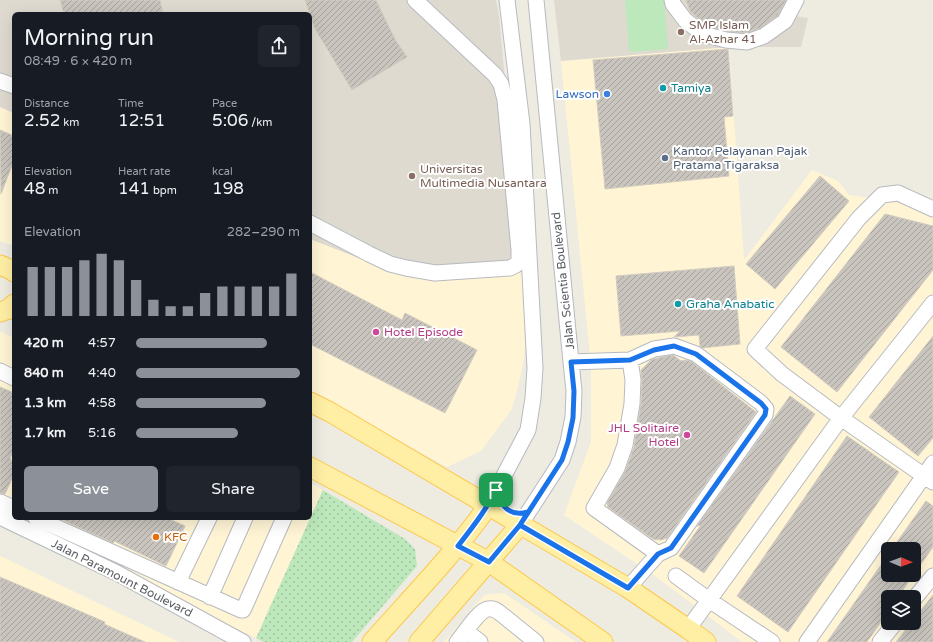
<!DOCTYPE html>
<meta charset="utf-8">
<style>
:root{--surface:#171b24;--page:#20242c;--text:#f1f3f6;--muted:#9ea1a6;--accent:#8c9099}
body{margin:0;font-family:"Varela Round",sans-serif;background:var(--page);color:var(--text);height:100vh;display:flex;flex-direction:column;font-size:15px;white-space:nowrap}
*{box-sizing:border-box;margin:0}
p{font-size:13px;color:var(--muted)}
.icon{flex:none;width:22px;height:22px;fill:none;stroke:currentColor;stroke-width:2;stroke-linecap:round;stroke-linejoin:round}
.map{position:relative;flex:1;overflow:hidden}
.panel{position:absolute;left:12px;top:12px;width:300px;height:508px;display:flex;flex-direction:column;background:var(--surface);border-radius:6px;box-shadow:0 4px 16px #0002}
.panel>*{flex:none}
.needle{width:26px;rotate:91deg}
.controls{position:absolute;left:881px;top:542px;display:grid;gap:8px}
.controls a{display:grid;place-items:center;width:40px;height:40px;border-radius:6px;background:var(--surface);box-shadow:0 4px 16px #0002;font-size:20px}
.pin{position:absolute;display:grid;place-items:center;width:34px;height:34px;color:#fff;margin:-17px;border-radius:8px;box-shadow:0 2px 6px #0006}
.round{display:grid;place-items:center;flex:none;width:42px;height:42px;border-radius:6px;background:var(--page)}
.overview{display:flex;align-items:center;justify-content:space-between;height:68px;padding:0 12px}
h1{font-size:22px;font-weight:600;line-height:30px}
.stats{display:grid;grid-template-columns:repeat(3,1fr);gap:6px;height:68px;padding:4px 12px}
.stats div{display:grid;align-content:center}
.stats b{font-size:17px;font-weight:600}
.stats small{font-size:11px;font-weight:400}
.stats p{font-size:11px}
.chart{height:112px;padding:8px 12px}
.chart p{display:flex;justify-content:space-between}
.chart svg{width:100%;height:72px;margin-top:4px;stroke:var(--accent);stroke-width:6}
.button{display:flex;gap:8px;margin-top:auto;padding:8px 12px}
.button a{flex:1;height:46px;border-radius:6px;background:var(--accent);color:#fff;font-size:16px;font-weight:600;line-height:46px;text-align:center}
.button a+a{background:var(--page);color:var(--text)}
ul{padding:0 12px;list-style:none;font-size:13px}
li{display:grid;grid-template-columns:64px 48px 1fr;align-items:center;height:30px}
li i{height:10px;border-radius:5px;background:var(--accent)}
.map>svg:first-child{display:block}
.commercial{fill:#fff5d5;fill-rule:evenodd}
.education{fill:#dedad0}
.grass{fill:url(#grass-dots)}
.garden{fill:#bce8bb}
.building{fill:url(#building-hatch);stroke:#d3ccbf}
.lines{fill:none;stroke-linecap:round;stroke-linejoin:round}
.minor-casing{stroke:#b7babf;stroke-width:17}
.major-casing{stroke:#fcc84c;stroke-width:21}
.minor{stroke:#fff;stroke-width:15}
.major{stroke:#ffefa5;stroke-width:19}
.route-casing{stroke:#fff;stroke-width:8}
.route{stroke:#1a73e8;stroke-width:5}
.education-dot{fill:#8d6e63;stroke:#fff;stroke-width:1.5}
.culture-dot{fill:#0f9aa8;stroke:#fff;stroke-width:1.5}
.shop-dot{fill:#3f7fe0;stroke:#fff;stroke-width:1.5}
.service-dot{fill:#5c6f8a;stroke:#fff;stroke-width:1.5}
.hotel-dot{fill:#d1479c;stroke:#fff;stroke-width:1.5}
.food-dot{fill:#e8710a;stroke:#fff;stroke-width:1.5}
.labels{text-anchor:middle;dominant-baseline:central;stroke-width:4;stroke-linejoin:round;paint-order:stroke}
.education-label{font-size:12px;fill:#785e54;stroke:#fff;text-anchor:start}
.culture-label{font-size:12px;fill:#0d838f;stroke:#fff;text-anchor:start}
.shop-label{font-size:12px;fill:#366cbe;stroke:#fff;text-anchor:end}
.service-label{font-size:12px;fill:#4e5e75;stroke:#fff;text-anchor:start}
.street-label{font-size:12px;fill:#5a5e63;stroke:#fff}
.hotel-label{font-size:12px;fill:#b23c85;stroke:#fff;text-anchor:start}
.food-label{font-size:12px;fill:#c56008;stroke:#fff;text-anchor:start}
</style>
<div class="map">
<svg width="933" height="642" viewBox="0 0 933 642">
<defs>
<pattern id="grass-dots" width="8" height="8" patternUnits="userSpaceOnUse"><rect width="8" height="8" fill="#bce8bb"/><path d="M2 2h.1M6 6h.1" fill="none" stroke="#9cbf9c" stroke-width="1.8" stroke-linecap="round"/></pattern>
<pattern id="building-hatch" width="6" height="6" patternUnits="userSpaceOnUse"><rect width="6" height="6" fill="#c9c5be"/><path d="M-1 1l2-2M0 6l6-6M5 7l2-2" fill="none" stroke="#a6a39e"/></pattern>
</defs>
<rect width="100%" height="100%" fill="#eeebe1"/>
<path class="commercial" d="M729,47L744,260L812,170L838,181L849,195L933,206V642H742L658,578L564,515L591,442V366L561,61ZM888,549H914V575H888ZM888,597H914V623H888Z
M0,107L14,113V246L0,241Z
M310,239L374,264L418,277L523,272L528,328L522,370L512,409L481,451L447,467L310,392Z
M0,331L14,338V518H310V483L323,490L256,638L0,519Z
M0,556L179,642H49L0,618Z
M504,593L576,642H444L484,595Z"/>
<path class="education" d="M0,0H496L499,16L523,272L418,277L374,264L310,239V14H14V113L0,107Z
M554,0H799L795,16L808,18L801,47H729L561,61Z"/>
<path class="grass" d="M323,490L405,539L415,549L417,566L352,642H264L256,638Z"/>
<path class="garden" d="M625,0H664L668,49L629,52Z"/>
<path class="building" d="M60,0H160L163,14H64Z
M305,0H376L396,41L407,57L352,90L314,27Z
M686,0H786L778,15L760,28L746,33L728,31L707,26L690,11Z
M728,49L733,116L724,117L729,176L605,189L593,60Z
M0,130L14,136V160L1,194Z
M820,176L849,201L775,289L746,264Z
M885,214L933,226V270L837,392L781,347Z
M734,266L740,344L702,348L700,346L699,335L674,337L680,331L621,336L616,276Z
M310,272L402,320L405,313L477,350L445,413L310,344Z
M933,336V438L918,456L869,417Z
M673,355L681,361L686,360L692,362L756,412L667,538L661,540L653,539L608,507L607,503L625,472L634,447L641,404L642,380L641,370L651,360L657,358Z
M0,387L14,393V450L10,458L14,467V474L5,494L0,493Z
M790,396L815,414L704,573L679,556L701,525L697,526Z
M847,436L899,472L788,632L737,596Z
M926,501L933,506V547L914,574V549H892Z
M59,518H167L185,526L166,566L114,541L113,543Z
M888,555V575H913L898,597H888V612L867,642H827Z
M0,577L105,622L104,624L145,642H0Z
M933,595V642H896L911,623H914V619Z"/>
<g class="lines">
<defs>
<path id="minor" d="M672,0L673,4L685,20L703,34L726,40L747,42L764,36L785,21L796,0
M0,81L14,86
M933,209L898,193L882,195L859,218L755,349L782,374L841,418L933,482
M310,223L369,254L390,264L406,268L435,273L510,268L516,265L519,261V250L505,100L501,84L495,75L415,0
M571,362L630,360L654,349L674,346L696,354L761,403L766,409L765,415L671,548L658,554
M0,371L14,378
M0,502L14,508
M488,506L528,430L533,398L535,368L522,124L507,0
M0,517L117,573L243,642
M36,518L241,610H243L244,608L284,518
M520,525L562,460L568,442L573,417L574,391L571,362L536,0
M676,576L709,600L772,642
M178,582L209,518
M628,588L658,554L594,508L617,468L625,445L632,404L633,380L630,360
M210,597L245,518
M914,599L933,576
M688,629L841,418L933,303
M466,631L480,642
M457,642C464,634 479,610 488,609C493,608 496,610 500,613L536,642
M807,642L933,463
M880,642L895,623"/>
<path id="major" d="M0,265L12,270L14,272
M0,312L9,309L14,304
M310,402L330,412L628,588L688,629L706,642
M310,467L489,562L603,642
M372,642C411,598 454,554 488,506
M419,642L520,525"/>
</defs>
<use href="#minor" class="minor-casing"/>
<use href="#major" class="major-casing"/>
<use href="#minor" class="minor"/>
<use href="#major" class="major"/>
</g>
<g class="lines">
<defs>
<path id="route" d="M496,490C486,510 472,528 458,546L489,562L520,525L562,460L568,442L573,418L574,391L571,362L630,360L654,350L674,346L696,354L761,403L766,409L765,415L671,548L658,554L628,588L520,525L528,512C510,517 501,507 496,490"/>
</defs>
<use href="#route" class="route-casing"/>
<use href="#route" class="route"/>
</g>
<g class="education-dot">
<circle cx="681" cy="32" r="4"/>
<circle cx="412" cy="176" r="4"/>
</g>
<g class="culture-dot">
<circle cx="663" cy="88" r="4"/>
<circle cx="678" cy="304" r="4"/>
</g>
<circle class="shop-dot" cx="607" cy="94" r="4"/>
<circle class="service-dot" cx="665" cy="158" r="4"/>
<g class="hotel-dot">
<circle cx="376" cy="332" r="4"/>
<circle cx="687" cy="435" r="4"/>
</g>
<circle class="food-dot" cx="156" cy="537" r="4"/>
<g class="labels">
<g class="education-label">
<text x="689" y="25">SMP Islam<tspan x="689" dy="14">Al-Azhar 41</tspan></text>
<text x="420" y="169">Universitas<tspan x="420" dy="14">Multimedia Nusantara</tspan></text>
</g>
<g class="culture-label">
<text x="671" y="88">Tamiya</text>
<text x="686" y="304">Graha Anabatic</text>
</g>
<g class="shop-label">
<text x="599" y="94">Lawson</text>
</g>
<g class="service-label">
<text x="673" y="151">Kantor Pelayanan Pajak<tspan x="673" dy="14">Pratama Tigaraksa</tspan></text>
</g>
<g class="street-label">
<text transform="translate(563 281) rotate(-96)">Jalan Scientia Boulevard</text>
<text transform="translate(122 578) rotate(27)">Jalan Paramount Boulevard</text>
</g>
<g class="hotel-label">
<text x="384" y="332">Hotel Episode</text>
<text x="679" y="428" text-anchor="end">JHL Solitaire<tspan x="679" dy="14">Hotel</tspan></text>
</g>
<g class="food-label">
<text x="164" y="537">KFC</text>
</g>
</g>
</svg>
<div class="controls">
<a><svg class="needle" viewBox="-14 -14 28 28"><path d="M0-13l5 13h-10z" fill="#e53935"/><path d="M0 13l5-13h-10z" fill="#9ea1a6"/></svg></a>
<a><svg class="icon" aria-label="layers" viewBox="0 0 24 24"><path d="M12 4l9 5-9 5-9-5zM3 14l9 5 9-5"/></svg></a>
</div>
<div class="pin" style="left:496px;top:490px;background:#1e9e55"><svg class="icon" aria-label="arrive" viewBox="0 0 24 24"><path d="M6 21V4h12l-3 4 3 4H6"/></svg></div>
<section class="panel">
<div class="overview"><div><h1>Morning run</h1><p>08:49 · 6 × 420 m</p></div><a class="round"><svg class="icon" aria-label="share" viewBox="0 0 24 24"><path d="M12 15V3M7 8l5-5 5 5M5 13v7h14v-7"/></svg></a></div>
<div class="stats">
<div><p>Distance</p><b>2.52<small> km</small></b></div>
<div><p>Time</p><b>12:51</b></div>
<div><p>Pace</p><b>5:06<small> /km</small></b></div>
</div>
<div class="stats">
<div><p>Elevation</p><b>48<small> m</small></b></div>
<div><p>Heart rate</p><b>141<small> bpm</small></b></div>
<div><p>kcal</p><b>198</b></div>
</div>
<div class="chart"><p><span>Elevation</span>282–290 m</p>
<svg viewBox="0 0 160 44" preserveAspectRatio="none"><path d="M5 44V14M15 44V14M25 44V14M35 44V10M45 44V6M55 44V10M65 44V22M75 44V34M85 44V38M95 44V38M105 44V30M115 44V26M125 44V26M135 44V26M145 44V26M155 44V18"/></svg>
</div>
<ul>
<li><b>420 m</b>4:57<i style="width:80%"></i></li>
<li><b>840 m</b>4:40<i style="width:100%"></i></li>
<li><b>1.3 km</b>4:58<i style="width:79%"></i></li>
<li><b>1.7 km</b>5:16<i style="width:62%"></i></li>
</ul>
<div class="button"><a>Save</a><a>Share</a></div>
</section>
</div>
